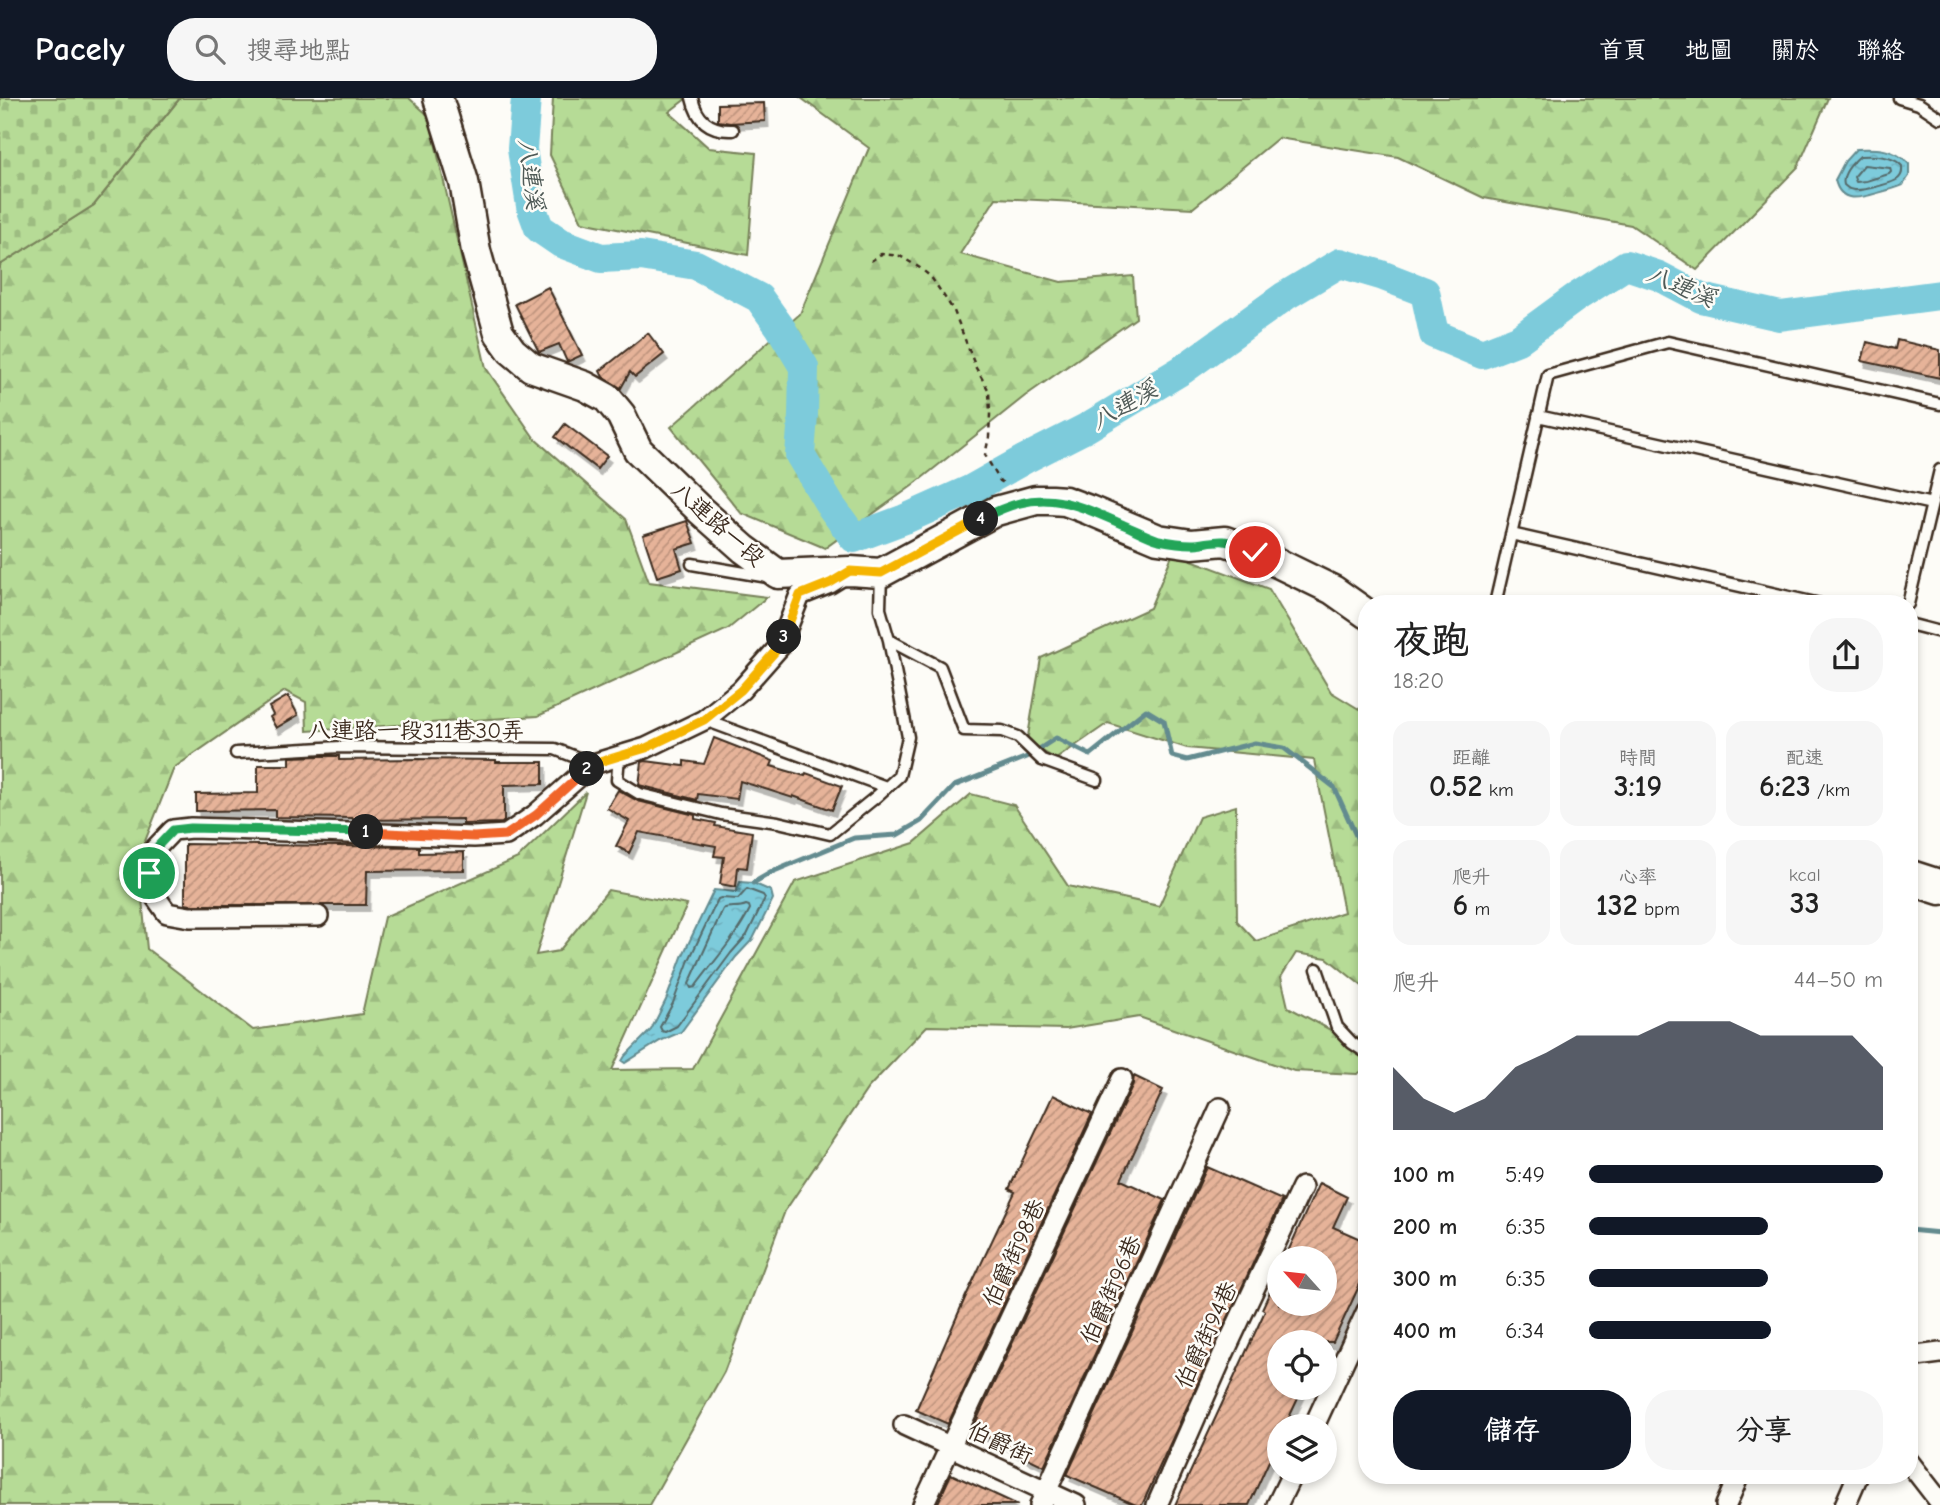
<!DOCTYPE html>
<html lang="zh-TW">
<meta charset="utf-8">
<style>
:root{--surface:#fff;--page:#f6f6f6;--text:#222;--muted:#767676;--accent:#111827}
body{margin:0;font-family:"Comic Neue","LXGW WenKai TC",sans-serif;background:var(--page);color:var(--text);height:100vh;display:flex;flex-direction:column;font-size:26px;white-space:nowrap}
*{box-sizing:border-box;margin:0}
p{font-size:23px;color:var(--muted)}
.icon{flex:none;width:38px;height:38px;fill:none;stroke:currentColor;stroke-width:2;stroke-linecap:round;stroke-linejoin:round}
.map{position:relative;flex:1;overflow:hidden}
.details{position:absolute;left:1358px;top:497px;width:560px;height:889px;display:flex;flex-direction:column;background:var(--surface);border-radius:28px;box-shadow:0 4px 10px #0003}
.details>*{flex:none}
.needle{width:46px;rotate:297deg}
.fabs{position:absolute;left:1267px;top:1148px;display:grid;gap:14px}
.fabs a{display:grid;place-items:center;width:70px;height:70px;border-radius:50%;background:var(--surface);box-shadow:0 4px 10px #0003;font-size:35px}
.pin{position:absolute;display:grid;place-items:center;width:60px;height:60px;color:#fff;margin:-30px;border:4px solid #fff;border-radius:50%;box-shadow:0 2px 7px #0007}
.km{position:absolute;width:35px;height:35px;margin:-18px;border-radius:50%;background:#222;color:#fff;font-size:19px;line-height:35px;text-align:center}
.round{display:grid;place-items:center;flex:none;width:74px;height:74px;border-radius:28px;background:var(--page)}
.summary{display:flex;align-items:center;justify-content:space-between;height:119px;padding:0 35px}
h1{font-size:38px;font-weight:800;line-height:52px}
.metrics{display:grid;grid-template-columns:repeat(3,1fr);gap:10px;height:119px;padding:7px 35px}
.metrics div{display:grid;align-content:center;border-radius:18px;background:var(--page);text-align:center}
.metrics b{font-size:30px;font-weight:800}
.metrics small{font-size:19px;font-weight:400}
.metrics p{font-size:19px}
.chart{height:196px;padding:14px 35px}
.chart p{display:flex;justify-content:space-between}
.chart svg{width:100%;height:126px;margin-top:7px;fill:var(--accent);opacity:.7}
.button{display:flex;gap:14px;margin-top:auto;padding:14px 35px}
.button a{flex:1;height:80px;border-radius:28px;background:var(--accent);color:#fff;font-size:28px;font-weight:800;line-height:80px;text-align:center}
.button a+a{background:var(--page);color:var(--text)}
ul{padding:0 35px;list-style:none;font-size:23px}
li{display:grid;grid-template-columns:112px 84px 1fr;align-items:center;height:52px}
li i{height:18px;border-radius:9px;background:var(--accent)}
header{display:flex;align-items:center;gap:42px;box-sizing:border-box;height:98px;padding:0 35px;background:var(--accent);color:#fff}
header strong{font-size:33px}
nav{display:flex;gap:38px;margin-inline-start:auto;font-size:24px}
.search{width:490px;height:63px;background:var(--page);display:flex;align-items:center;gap:18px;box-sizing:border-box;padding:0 24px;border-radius:28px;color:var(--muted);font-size:26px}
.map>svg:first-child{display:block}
.forest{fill:url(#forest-firs);stroke:#78825a;stroke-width:2}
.cemetery{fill:url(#cemetery-stones);stroke:#78825a;stroke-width:2}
.water{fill:url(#water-ripples);stroke:#638b8f;stroke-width:2}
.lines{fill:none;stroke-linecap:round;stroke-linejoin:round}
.shore{stroke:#556a6a;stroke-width:2}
.stream{stroke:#638b8f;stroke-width:5}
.river{stroke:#7dcbdb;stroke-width:30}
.building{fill:url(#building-hatch);stroke:#3b2a1e;stroke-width:2;filter:url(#shadow)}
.lane-casing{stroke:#3b2a1e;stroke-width:15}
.street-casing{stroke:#3b2a1e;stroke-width:24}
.secondary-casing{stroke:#3b2a1e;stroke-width:33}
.path{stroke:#3b2a1e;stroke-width:2.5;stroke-dasharray:5 5;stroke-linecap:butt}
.lane{stroke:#fdfcf7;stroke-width:10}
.street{stroke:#fdfcf7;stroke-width:19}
.secondary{stroke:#fdfcf7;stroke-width:28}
.split-1-casing{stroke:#fff;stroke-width:14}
.split-2-casing{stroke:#fff;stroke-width:14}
.split-3-casing{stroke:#fff;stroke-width:14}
.split-4-casing{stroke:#fff;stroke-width:14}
.split-5-casing{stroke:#fff;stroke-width:14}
.split-1{stroke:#22a559;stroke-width:9}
.split-2{stroke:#f0652b;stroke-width:9}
.split-3{stroke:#f5b400;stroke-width:9}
.split-4{stroke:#f5b400;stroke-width:9}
.split-5{stroke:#22a559;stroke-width:9}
.labels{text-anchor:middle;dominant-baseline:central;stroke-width:5;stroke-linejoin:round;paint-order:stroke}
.street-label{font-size:23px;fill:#3b2a1e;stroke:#fdfcf7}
.water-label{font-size:24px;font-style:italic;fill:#4f5a57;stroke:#fdfcf7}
</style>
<header>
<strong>Pacely</strong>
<div class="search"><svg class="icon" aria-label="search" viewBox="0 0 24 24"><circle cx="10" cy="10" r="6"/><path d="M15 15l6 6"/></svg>搜尋地點</div>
<nav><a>首頁</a><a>地圖</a><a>關於</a><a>聯絡</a></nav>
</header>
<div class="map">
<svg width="1940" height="1407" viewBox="0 0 1940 1407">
<defs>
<pattern id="forest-firs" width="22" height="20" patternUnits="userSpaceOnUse" patternTransform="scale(1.75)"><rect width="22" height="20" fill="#b6db96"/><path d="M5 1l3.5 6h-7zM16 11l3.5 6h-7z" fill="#9dbc81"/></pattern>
<pattern id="cemetery-stones" width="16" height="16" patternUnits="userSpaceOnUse" patternTransform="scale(1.75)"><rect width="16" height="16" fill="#b6db96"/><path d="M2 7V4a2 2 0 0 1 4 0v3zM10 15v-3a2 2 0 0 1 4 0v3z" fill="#9dbc81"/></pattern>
<pattern id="water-ripples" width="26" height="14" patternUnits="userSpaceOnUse" patternTransform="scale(1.75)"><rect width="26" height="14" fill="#7dcbdb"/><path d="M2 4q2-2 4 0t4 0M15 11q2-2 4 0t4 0" fill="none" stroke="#6daebc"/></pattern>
<pattern id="building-hatch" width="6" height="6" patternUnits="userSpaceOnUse" patternTransform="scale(1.75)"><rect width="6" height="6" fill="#e6b399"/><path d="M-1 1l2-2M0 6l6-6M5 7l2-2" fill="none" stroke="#bc927c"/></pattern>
<filter id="shadow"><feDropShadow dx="3.5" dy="6" stdDeviation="0" flood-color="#0004"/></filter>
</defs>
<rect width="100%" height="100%" fill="#fdfcf7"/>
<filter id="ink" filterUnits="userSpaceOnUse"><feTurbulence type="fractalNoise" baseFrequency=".0143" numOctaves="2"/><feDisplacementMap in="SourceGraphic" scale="14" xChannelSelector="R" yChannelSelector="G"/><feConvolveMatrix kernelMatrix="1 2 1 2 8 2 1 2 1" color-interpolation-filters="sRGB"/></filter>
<g filter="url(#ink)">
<path class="forest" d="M180,0H409L429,18L486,270L535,341L626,421L649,484L767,499L728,531L538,618L307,633L306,604L285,593L174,670L138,761L147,851L253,932L362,916L384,819L518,760L586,694L536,857L559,853L608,792L687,807L612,972L693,971L795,784L914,745L971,696L1014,707L1068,788L1159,808L1199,719L1236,708L1237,823L1256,843L1344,814L1314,662L1187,650L1108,625L1056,661L1027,644L1041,560L1150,510L1173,455L1269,491L1331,594L1367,616V787L1362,829L1367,833V892L1327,860L1296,855L1281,879L1288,909L1336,935L1367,942V970L1357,976L1294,973L1139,919L1066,931L927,928L868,990L785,1113L724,1274L649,1407H0V167L94,107Z
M553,0H687L669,14L709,50L756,55L748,157L582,124L550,57Z
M801,0H1828L1798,69L1697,172L1631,127L1484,100L1398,59L1278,40L1193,110L996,100L960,156L1061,184L1133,178L1136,220L1025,298L912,388L825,450L741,415L671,329L800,216L869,50Z"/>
<path class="cemetery" d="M0,0H180L94,107L0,167Z"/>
<path class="water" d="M1856,51C1876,50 1895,50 1909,66V78L1903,87C1896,90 1889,92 1881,94C1863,99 1841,108 1835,82L1845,63Z
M740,784L753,785L771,793L773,801L753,841L736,859L681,934L660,943L625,965L622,963L625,958L651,932L666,902L682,859L714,792L736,794Z"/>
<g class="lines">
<path class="shore" d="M1860,58C1874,57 1893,57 1902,68C1902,73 1903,76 1899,80C1895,85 1862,93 1854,92C1848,91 1849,91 1844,87C1841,76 1852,65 1860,58Z
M1864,67L1890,70L1891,74L1889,76L1866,83L1856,84L1854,79Z
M747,791L763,797L765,800L747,837L731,855L677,928L665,934L662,933L660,929L673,905L689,862L718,801L721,800L738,801Z
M746,807L749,808L750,811C736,839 714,863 695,889L691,890L689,886L723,811C729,807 738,811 746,807Z"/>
<path class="stream" d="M753,785L772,774L854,740L897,737L921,723L954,688L1027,659L1056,640L1090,657L1146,612L1164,623L1172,658L1187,662L1255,645L1284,650L1334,689L1358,742L1367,768
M1909,1132L1940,1135"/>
<path class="river" d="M526,0L522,51L531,108L539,130L561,145L601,160L641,158L696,167L759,200L780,229L804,269L803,317L800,357L830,407L854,440L905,421L970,392L1025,361L1086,330L1182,272L1285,198L1340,165L1381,177L1425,194L1434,236L1482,256L1518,242L1575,200L1626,167L1659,178L1701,200L1780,218L1940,197"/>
</g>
<path class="building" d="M764,5L765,23L730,25L718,23V6Z
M548,189L582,257L567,264L559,246L539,254L515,206Z
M648,235L664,256L635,279L630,274L621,290L603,279L600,273Z
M1897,242L1940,252V280L1862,263L1867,244L1895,251Z
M565,326L607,358L597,371L555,339Z
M687,423L695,445L676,451L682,471L657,479L643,437Z
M288,598L298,617L276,630L270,619L273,617L269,609Z
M714,640L773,663L771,668L805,678L806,675L842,688L832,712L793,698V700L740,683L737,701L698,696L697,702L639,687L642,664L646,663L684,668V663L704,666Z
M320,658H339V662L418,661L496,662V664H543V686L504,687V723L502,725L463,726V721L353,722V720L275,719V712L196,713V696L258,695V667H290V659Z
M618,692L638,703L695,717V721L716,725L715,728L752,734L747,770L738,769L736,789L720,786L724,759L714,758L716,748L639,734L629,755L616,748L629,723L607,710Z
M185,746L419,749V755L464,754V772L367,773L366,807H191L185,806Z
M1134,978L1163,992L1121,1082L1165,1102L1044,1368L1011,1352L1012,1350L972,1332L1133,986Z
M1053,997L1092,1016L948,1326L916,1312L965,1200L1015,1094L1009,1091Z
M1207,1069L1282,1102L1142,1407H1136L1067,1377Z
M1319,1085L1347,1099L1333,1129L1367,1144V1171L1333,1244H1279V1290H1303L1285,1328H1279V1341L1249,1407H1175L1265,1213L1262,1211L1279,1174V1206H1325V1160H1285Z
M951,1376L1018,1407H937Z"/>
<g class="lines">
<defs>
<path id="lane" d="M692,0C697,23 711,33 733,32
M1899,0L1919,6L1940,20
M1538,318L1932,406
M1511,436L1820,506
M692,466L768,479
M881,475L880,511L889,542L940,569L964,632L1002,633L1018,639L1042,662L1097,682
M1495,506L1548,277L1668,244L1940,306
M1908,506L1940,372
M1909,526L1940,534
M705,622L886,689
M236,655L340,649L555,651L593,666
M619,658L617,682L640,696L721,716L778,724L830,736L877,698L899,678L908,639L889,542
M1909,767L1940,777
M1317,871L1337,929L1352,945L1367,955"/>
<path id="street" d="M318,818L190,819L167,815L150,791L149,775L154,752L173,732L191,730L474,739L506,737L535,717L593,666L646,650L704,622L741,592L780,548L800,497L830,485L843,477
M1909,1259L1940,1255
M904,1327L1076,1407
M1314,1328L1367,1213
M1909,1364L1940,1404
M923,1407L1122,981
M1040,1407L1220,1010
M1157,1407L1222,1259L1302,1089
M1277,1407L1293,1374
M1726,1407L1739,1377
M1845,1407L1858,1377"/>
<path id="secondary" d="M438,0L464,84L476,153L499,235L512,253L531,269L585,288L607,300L621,317L638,352L700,412L744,451L778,476L850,473L881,475L996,413L1036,402H1051L1065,403L1089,412L1158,441L1192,446L1225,443L1255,454L1333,492L1367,516
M1909,782L1940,792"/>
</defs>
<use href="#lane" class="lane-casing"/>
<use href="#street" class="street-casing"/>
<use href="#secondary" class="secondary-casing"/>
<path class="path" d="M871,163L881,156L900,158L920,170L931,179L954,213L976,270L989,293L990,316L989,339L985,357L1000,383L1007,387"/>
<use href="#lane" class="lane"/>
<use href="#street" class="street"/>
<use href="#secondary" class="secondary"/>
</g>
</g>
<g class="lines" filter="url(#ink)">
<defs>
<path id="split-1" d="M149,775L154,752L173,732L191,730L366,734"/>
<path id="split-2" d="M366,734L474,739L506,737L536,717L587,671"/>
<path id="split-3" d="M587,671L593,666L646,650L704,622L741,592L780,548L784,539"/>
<path id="split-4" d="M784,539L800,497L830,485L850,473L881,475L981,421"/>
<path id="split-5" d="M981,421C1040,389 1067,402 1124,427C1136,432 1148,439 1159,442C1169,444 1182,446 1192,446C1202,446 1214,442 1224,443C1234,444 1245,450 1255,454"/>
</defs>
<use href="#split-1" class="split-1-casing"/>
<use href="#split-2" class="split-2-casing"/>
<use href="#split-3" class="split-3-casing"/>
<use href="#split-4" class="split-4-casing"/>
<use href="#split-5" class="split-5-casing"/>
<use href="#split-1" class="split-1"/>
<use href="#split-2" class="split-2"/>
<use href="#split-3" class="split-3"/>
<use href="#split-4" class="split-4"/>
<use href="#split-5" class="split-5"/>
</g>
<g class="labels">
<g class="street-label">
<text transform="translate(718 426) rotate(41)">八連路一段</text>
<text x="416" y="632">八連路一段311巷30弄</text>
<text transform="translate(1014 1155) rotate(-65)">伯爵街98巷</text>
<text transform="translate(1111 1192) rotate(-66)">伯爵街96巷</text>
<text transform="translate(1206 1237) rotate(-65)">伯爵街94巷</text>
<text transform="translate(1000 1345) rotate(25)">伯爵街</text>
</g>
<g class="water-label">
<text transform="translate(531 76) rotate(82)">八連溪</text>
<text transform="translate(1681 188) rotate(22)">八連溪</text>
<text transform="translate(1124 307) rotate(-31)">八連溪</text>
</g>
</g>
</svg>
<div class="fabs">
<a><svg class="needle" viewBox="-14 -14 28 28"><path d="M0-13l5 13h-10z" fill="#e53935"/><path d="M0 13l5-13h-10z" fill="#767676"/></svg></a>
<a><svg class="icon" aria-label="locate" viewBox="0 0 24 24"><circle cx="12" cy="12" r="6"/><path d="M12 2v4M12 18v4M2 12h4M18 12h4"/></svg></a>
<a><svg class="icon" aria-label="layers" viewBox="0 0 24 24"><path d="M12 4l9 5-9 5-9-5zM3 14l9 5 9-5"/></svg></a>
</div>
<div class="pin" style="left:149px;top:775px;background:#1e9e55"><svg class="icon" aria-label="arrive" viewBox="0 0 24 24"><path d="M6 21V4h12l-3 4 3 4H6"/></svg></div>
<div class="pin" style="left:1255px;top:454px;background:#d93025"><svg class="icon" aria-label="check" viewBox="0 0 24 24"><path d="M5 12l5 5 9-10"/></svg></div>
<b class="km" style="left:366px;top:734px">1</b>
<b class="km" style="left:587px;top:671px">2</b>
<b class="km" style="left:784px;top:539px">3</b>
<b class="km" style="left:981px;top:421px">4</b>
<section class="details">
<div class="summary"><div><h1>夜跑</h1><p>18:20</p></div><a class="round"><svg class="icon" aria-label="share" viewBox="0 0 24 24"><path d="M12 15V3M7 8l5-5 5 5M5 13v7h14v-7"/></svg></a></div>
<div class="metrics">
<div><p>距離</p><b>0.52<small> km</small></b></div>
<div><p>時間</p><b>3:19</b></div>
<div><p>配速</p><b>6:23<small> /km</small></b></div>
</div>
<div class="metrics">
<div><p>爬升</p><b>6<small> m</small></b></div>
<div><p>心率</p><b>132<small> bpm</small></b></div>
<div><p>kcal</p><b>33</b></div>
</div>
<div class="chart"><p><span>爬升</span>44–50 m</p>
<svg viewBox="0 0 160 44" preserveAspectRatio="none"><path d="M0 44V22L10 33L20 38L30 33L40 22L50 17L60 11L70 11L80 11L90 6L100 6L110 6L120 11L130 11L140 11L150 11L160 22V44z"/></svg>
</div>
<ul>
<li><b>100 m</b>5:49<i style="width:100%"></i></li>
<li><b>200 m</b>6:35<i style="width:61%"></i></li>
<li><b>300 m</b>6:35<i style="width:61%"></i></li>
<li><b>400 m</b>6:34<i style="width:62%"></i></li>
</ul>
<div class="button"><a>儲存</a><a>分享</a></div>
</section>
</div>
